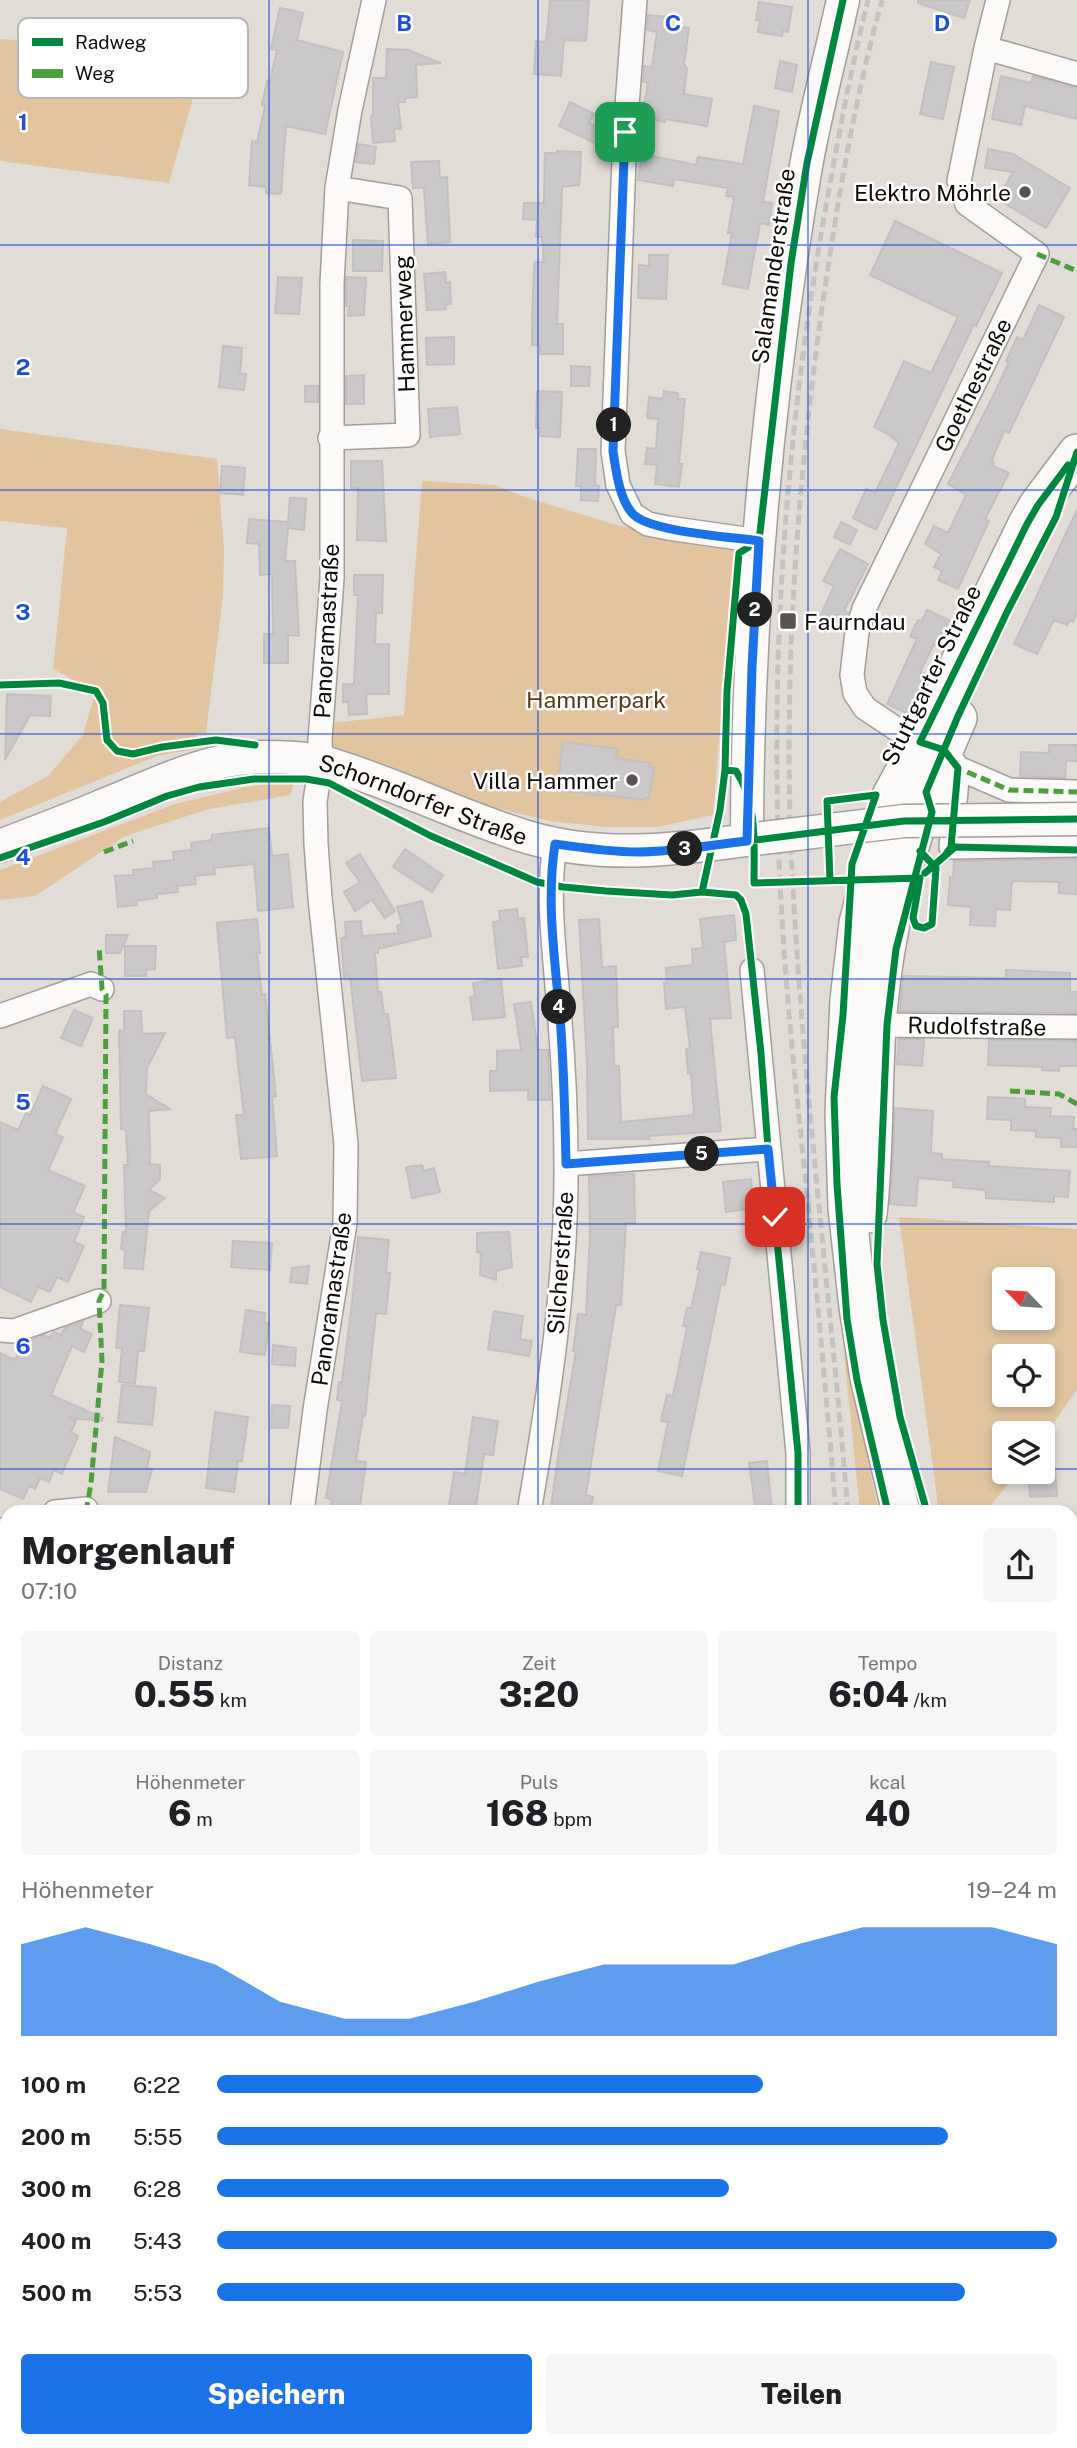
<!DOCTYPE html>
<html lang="de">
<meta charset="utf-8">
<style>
:root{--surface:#fff;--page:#f6f6f6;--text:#202124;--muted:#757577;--accent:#1a73e8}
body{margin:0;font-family:"Public Sans",sans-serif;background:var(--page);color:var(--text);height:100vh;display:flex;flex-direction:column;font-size:26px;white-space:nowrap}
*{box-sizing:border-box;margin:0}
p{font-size:23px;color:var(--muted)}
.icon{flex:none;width:38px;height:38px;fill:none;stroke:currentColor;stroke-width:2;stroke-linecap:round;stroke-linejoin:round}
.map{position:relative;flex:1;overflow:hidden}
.drawer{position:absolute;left:0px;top:1505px;width:1078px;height:943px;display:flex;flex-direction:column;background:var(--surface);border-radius:21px 21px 0 0;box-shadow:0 4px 10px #0003}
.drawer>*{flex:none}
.needle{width:46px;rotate:295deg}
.controls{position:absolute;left:992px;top:1267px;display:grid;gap:14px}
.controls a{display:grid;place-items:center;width:63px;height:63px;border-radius:7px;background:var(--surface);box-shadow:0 4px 10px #0003;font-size:35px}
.pin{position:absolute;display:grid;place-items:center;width:60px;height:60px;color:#fff;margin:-30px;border-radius:14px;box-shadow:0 4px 10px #0006}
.km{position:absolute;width:35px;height:35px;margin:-18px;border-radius:50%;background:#222;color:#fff;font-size:19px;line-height:35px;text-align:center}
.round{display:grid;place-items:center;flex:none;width:74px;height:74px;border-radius:7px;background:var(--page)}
.summary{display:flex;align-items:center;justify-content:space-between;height:119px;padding:0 21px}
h1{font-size:38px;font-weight:800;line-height:52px}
.figures{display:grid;grid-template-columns:repeat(3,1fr);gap:10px;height:119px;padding:7px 21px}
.figures div{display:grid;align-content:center;border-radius:7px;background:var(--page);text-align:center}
.figures b{font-size:35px;font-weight:800}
.figures small{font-size:19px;font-weight:400}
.figures p{font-size:19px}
.chart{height:196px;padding:14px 21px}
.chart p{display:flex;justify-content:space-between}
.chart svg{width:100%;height:126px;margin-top:7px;fill:var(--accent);opacity:.7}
.button{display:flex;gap:14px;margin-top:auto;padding:14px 21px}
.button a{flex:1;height:80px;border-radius:7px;background:var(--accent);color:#fff;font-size:28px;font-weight:800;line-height:80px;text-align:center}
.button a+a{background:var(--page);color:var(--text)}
ul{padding:0 21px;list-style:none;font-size:23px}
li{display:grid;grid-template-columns:112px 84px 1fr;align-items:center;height:52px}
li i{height:18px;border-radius:9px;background:var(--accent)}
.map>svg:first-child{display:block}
.green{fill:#e2c49e;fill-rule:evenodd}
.building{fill:#cac8c8;stroke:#c3c0c1;stroke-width:2}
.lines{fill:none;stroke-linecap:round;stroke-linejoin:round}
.street-casing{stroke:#a29e99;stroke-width:26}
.secondary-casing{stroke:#a29e99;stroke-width:35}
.primary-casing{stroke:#a29e99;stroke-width:40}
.street{stroke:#fbfaf9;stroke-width:23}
.secondary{stroke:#fbfaf9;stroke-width:32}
.primary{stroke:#fbfaf9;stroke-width:37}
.rail{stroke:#c4c3c2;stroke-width:5;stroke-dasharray:10 5;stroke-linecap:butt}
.secondary-bridge-casing{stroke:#a29e99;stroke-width:35;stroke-linecap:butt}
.secondary-bridge{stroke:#fbfaf9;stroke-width:32}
.quiet{stroke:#4d9f3d;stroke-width:5;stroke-dasharray:10 5;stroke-linecap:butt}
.cycleway-casing{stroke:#fff;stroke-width:11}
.cycleway{stroke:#00873e;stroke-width:7}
.route-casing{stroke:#fff;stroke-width:14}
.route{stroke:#1a73e8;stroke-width:9}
.grid{fill:none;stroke:#1d4ed8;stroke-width:2;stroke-opacity:0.55}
.poi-dot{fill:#58544f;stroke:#fff;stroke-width:2.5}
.labels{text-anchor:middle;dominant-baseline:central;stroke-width:5;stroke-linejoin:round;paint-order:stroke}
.poi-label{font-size:23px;fill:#0e0b07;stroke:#fff;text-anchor:end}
.street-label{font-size:23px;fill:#0e0b07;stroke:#fff}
.park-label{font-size:23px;fill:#553b16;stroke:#fff}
.key{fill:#fff;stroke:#b7b6b5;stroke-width:2}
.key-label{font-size:19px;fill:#0e0b07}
.grid-label{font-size:23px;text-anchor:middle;font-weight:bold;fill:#1d4ed8;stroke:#fff;stroke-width:5;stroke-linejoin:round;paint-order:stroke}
</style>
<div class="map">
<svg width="1077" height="2448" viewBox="0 0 1077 2448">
<rect width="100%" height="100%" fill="#e2dcd6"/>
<path class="green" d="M0,39L206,52L169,183L0,161Z
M0,429L217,459L224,550L223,596L206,733H196L202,748L157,756L0,820V802L48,776L83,735L94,696L84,685L53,669L67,528L0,521Z
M422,481L494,485L525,497L620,526L735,547L713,815L658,827H606L550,821L492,807L326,747L331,723L404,715Z
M294,780L291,795L209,809L125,836L35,896L0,900V870L175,804L246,787Z
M899,1217L1077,1229V1390L1043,1438V1433H1004V1472H1017L986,1512H939ZM1004,1279H1043V1318H1004ZM1004,1356H1043V1395H1004Z
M843,1344L879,1512H860Z
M1071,1657L1077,1660V1705H1071Z
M1071,2288L1077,2292V2354L1071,2329Z
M72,2441H461L460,2448H341L326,2445L324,2448H68Z"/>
<path class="building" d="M550,0H589L586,41L564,40L561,76L534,74L536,41L546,42Z
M918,0H970L964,18L918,3Z
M759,2L792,7L788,32L783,31L782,36L758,32L760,20H756Z
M280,8L303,13L297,40L343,52L325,134L286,126L281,194L266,193V187L249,185L252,141L257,142L265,106L262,105L267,81H270L277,50L271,49Z
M648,15L669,17L668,25L689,28L684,64L687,69L684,94L712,99L707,126L665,119V122L642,118L648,83L643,82L644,66L652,67L657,32L647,30Z
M387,49L408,50L441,63L416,65L417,97L405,98V102H398L401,129H394L395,141L373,143L371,116L373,115V78H386Z
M780,61L797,65L792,92L775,88Z
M931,62L954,67L943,119L920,114Z
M1001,76L1031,83L1033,76L1077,88V119L1025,106L1021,125L992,119Z
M570,102L594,114L589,123L604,130L597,144L559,126Z
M754,106L779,111L763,202L772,203L769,225L760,223L748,289L723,284L732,233H728L734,197L726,196L728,188L674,179L673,186L638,180L642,154L696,165L698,157L743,164Z
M358,144L376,147L374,164L356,162Z
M988,149L1013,154L1070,188L1046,228L997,199L1013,172L985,168Z
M557,151L581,152L580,177L579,185L562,187L557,324H563V354H540V345H532V327L534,266L535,262H544L542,237H536L537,220L523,219L524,203H544L545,153H557Z
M439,161L440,178L447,177L450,242L428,244L424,188H413L411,162Z
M895,221L1002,273L976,326L974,324L876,530L853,518L866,489L875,493L899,443L888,434L874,427L904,361L931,373L958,317L870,275Z
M353,240L383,241L382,271H353Z
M649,255H668L666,299L638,298L639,265L649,266Z
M445,272L446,283L450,282L451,304L445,305L446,309L427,310L424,274Z
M278,277L302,278L299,314L275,313Z
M346,277L366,278L364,315L348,316L349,306H346Z
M1039,305L1064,317L1009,433L1004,431L991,462L994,463L993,466L1009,473L985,519L989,521L958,589L938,580L942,571L934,567L941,554L925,544L934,526L948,533L966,495L948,484L993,396L1009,362L1006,361L1017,337L1023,340Z
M454,337V364L427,365L426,338Z
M223,346L242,348L240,373L246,374L244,390L219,387Z
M571,366L590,367L589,386H571Z
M364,375V404H346V376Z
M305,386H318V402H305Z
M537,391L562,392L560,437L540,436V428H536Z
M664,391L678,393V399H685L679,464H682L679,487L655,484L657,465L645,464L647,448L656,449L658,419L647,418L649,397L663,399Z
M457,407L460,434L430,437L428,409Z
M578,449H596L595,485L599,486L598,501L581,500V486H576Z
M351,461H382L386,541L357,540L358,488H351Z
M222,466L245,468L243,495L220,493Z
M290,498L306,499L304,530L288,528L285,561H295L299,636L288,635V663H264V634H273L272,574L260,575L259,544L247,543L249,519L288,522Z
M1077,510V612L1073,622L1070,620L1067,625L1054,620L1037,654L1014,644Z
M841,522L857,530L850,545L834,537Z
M840,549L868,564L844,611L848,613L841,629L819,619L834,586L823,581Z
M354,575H383L382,613H376L375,644H389V694H366L367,714L349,715L348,702H343V684H354L358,595H354Z
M927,610L955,623L943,648L934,644L920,672L929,676L911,715L887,704L917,639L910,636L918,620L922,621Z
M7,694L51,696L50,716L30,715L5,760Z
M563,742L617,749L616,758L650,763L649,767L654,768L649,798H645V800L557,790Z
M1049,745H1077V761H1066L1065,778L1020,776L1021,752L1049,753Z
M269,828L272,856L288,854L293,907L258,911L254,864L214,868L215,874L195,876L196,884L177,886L178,892L157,894V898L136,901L137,905L118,907L115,876L134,875L133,870L154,868L153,862L174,860L173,852L192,850L191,843L211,840L212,835Z
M405,849L443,875L432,892L393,867Z
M360,854L395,911L385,918L372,900L355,911L344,892L360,882L346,863Z
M1077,859V894L1059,893V882L1012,881L1010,910L996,909L995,926L970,925L971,907L948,905L950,877H953L954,861Z
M422,901L431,936L378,949V953H375L378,992H381L384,1014H388L396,1078L362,1081L350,976L344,977L341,938L346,937L345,922L361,921L362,936L399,933L397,926L402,924L397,907Z
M517,909L518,919L524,918L528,957H521L522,966L498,969L493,922L500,921L499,911Z
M734,915L736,940L724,942L731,1018L710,1019L721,1131L649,1136L650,1139H588L587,1063L579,920L599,919L602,967L616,966L618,1027H613L614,1066H619L621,1122L694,1115L691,1073H688L686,1049L690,1048L685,1007L666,1009L664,983L667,982L666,968L693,965L692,949L703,948L700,919Z
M257,919L260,953H257L262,995L265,994L276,1096L272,1097L277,1156L241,1159L236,1115H244L235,1037L227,1038L217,923Z
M106,935H128L120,953H106Z
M125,946H156L155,969L146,970V976H125Z
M1006,970L1070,973V992H1077V1013L900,1011L903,976L1006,978Z
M501,979L505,1017L473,1020L470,997L475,996L473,983Z
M531,1002L538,1050H548L550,1100H528V1090L490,1091V1071H497V1051L521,1050L514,1004Z
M74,1010L93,1018L81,1046L61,1038Z
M124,1011H141L142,1034L165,1033L147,1068L146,1094L170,1109L149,1111L150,1164L160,1165V1179L149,1190L165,1198L149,1211L143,1269L124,1268L125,1250L121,1249L123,1232L126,1233L124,1165H128L126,1130L121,1129L119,1030L124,1032Z
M899,1039H924L922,1066L897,1064Z
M989,1040L1077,1041V1066H1059V1071L1042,1070V1067L988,1065Z
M43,1086L71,1099L55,1134L63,1137L48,1170L85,1186L73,1212L84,1217L74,1242L84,1246L68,1282L57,1277L50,1292L38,1287L31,1302L0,1287V1122L18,1130L26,1113L30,1115Z
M988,1097L1025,1099V1107L1051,1108L1050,1116L1074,1117L1073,1129H1077V1147H1061V1138L1036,1137V1131L1011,1130V1120L987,1119Z
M895,1108L933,1111L931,1153L942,1154V1159L989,1162L988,1166L1070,1171L1068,1197L1054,1196V1202L986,1198V1190L953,1187L954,1181L918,1178L916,1206L890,1204Z
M422,1165L424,1171L434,1168L440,1192L412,1198L406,1167Z
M634,1174L635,1223H626L621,1305H616L586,1495L593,1497L590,1512H553V1508H551L558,1457L576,1351H573L578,1314L586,1315L590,1234L589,1176Z
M751,1179L754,1208L726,1212L723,1182Z
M509,1232L512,1267L496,1271V1280L480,1275L481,1253L477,1252V1233Z
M358,1237L389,1240L386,1273H390L386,1314L376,1313L365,1416H363L356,1461L366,1462L359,1512H330L332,1499L326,1498L342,1401L337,1400L339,1382H342L353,1295Z
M233,1241L272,1243L270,1270L231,1267Z
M701,1252L730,1258L725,1285L721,1284L682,1476L658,1471L668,1422L661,1421L667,1395L673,1396L687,1327L683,1326L687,1308H691L700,1269H697Z
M309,1266L307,1284L290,1282L292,1268Z
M120,1305L149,1308L144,1351H138L135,1384L119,1382L122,1348H116Z
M246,1310L265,1313L264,1323H269L265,1355L240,1352Z
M494,1311L523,1316L520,1339L532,1341L529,1356L488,1349Z
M83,1322L80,1329L92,1334L84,1352L72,1346L51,1395L103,1418L102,1421L69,1418L76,1421L71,1432L78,1436L62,1474L54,1470L49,1482L40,1478L35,1489L29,1486L23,1499L0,1489V1353L15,1360L23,1343L29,1344L31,1340L44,1335L49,1338L54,1332L61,1335L65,1328Z
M273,1345L296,1348L295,1366L272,1364Z
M122,1385L156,1388L152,1425L118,1422Z
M272,1405L290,1406L288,1428H271Z
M215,1412L248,1417L242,1461H238L234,1492L206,1488Z
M473,1417L498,1421L493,1455L484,1454L475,1512H448L454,1472L465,1474Z
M115,1437L150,1452L147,1469H152L146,1492H108Z
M767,1461L772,1512H756L749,1463Z
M1055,1470L1057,1496L1030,1497L1029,1472Z"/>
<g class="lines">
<defs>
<path id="street" d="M635,0L625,132L614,425L613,451L618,485L632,514L648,524L668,528L759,541
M998,0L986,48L959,181L967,204L1037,254L864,609L857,632L852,675L855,693L865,708L910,738L944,750L958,768L1009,790L1077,792
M986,48L1077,74
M330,438L408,435L400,198L337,188
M958,768L951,847L1077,845
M752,970L798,1453V1512
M0,1016L91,984L102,989
M877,1025L1077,1027
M566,1164L768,1149
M0,1330L14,1331L99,1301
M55,1512L86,1509
M302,1512L315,1410L345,1223L346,1144L320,898L316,844L315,802L321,761L320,740L332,579V284L337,188L350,110L374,0
M529,1512C549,1397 567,1280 566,1163C566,1108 563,1053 558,998C554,947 547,896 555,844
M0,1531L7,1529
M0,1620L7,1617
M0,1748L7,1751
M0,2358L7,2353"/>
<g id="secondary">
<path id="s1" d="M0,846C33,833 66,821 99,807C150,787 204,758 260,757C280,757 304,757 323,762C393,782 458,816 527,837C600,859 673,850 747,840C747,615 768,388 806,166C816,110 831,55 843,0"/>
</g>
<path id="primary" d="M868,1214C875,1152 873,1089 877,1027C884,919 914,816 958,718
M901,1512L869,1378L858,1307L847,1208L844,1113L849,1000L858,923L890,798L927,729L1027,524L1038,505L1077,453
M1071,2178L1077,2198"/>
</defs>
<use href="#street" class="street-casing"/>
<use href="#secondary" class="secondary-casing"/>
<use href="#primary" class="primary-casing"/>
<use href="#street" class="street"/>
<use href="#secondary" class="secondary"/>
<use href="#primary" class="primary"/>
<path class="rail" d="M836,1512C827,1403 817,1294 806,1185C797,1096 787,1007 782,918C767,677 785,432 828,195C840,129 852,64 868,0
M848,1512C830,1291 801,1071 791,849C784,668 797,486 822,308C837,204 854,101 882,0
M812,2448V2441
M823,2448L824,2441"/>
<defs>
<path id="secondary-bridge" d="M747,840L904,821L1077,819"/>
</defs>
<use href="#secondary-bridge" class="secondary-bridge-casing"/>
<use href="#secondary-bridge" class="secondary-bridge"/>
<path class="quiet" d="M1037,254L1077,271
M955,764L958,768L1009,790L1077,792
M104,852L133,841
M1010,1091L1059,1094L1077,1104
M86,1512L91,1483L102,1361L99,1301L104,1290L106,995L102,989L99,946
M0,2019L7,2013
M1071,2082L1077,2105
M0,2233L7,2217
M1071,2267L1077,2262
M1071,2340L1077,2364
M280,2448L283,2441
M784,2448L785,2441"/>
<defs>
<path id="cycleway" d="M0,685L59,683L96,691L103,703L107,740L117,751L133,754L162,747L216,740L255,745
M944,750L920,742L1027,524L1038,505L1068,465
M944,750L958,768L951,847L946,854
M725,770L736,771C758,805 754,844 754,883L920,878L913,918L916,926L924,928L932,924L936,868L920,851
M594,850L670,851L904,821L1077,819
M0,858L104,822L167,796L199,787L254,779H306L329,783L431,836L537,882L563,887L606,891L672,895L702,892L736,895L741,900L746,914L761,1053L768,1149L798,1453V1512
M925,873L955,847L1077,850
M830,880L827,801L876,795L852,864L843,1015L834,1097L837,1184L847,1319L857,1380L888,1512
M702,892L720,810L725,770L727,691L739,553L759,541L791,263L807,163L843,0
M927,1512L900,1417L883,1320L877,1264L887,1025L896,949L932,812L926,792L958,716L1007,612L1056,517L1077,452"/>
</defs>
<use href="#cycleway" class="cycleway-casing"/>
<use href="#cycleway" class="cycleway"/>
</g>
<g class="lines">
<defs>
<path id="route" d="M625,132L613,451C616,470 619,498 632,513C647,532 733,537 759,541L752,667L747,841C711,845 674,852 638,852C610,852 583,848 555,844C546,902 555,960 560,1017C564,1066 565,1115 566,1164L768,1149L775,1217"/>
</defs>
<use href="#route" class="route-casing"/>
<use href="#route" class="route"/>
</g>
<path class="grid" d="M269,0V1512M538,0V1512M808,0V1512M0,245H1077M0,490H1077M0,734H1077M0,979H1077M0,1224H1077M0,1469H1004M1043,1469H1077M0,1714H7M1071,1714H1077M0,1958H7M1071,1958H1077M0,2203H7M1071,2203H1077M269,2441V2448M538,2441V2448M808,2441V2448"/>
<g class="poi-dot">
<circle cx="1025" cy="192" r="7"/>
<rect x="779" y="612" width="18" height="18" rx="3.5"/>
<circle cx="632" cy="780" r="7"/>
</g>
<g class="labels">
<g class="poi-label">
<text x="1011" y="192">Elektro Möhrle</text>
<text x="804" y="621" text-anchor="start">Faurndau</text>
<text x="618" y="780">Villa Hammer</text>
</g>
<g class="street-label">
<text transform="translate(773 266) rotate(-82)">Salamanderstraße</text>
<text transform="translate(404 324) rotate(-92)">Hammerweg</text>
<text transform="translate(973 385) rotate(-64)">Goethestraße</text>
<text transform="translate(326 631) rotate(-87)">Panoramastraße</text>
<text transform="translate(931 675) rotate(-64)">Stuttgarter Straße</text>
<text stroke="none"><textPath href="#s1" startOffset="446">Schorndorfer Straße</textPath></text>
<text transform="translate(977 1026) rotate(1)">Rudolfstraße</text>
<text transform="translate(560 1263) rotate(-86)">Silcherstraße</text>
<text transform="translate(331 1299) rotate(-82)">Panoramastraße</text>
</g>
<g class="park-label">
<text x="596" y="699">Hammerpark</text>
</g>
</g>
<rect x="18" y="18" width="230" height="80" rx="10" class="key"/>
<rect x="32" y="38" width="31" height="8" fill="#00873e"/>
<rect x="32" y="69" width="31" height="9" fill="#4d9f3d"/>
<g class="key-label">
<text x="75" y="49">Radweg</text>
<text x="75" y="80">Weg</text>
</g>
<g class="grid-label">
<text x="404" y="31">B</text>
<text x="673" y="31">C</text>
<text x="942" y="31">D</text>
<text x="23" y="130">1</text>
<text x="23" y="375">2</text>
<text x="23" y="620">3</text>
<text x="23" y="865">4</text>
<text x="23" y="1110">5</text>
<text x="23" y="1354">6</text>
</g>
</svg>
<div class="controls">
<a><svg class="needle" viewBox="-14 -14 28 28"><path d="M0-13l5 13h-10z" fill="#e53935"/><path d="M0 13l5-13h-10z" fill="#757577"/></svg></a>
<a><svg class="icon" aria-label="locate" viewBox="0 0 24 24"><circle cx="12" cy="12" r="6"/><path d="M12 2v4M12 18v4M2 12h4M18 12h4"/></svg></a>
<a><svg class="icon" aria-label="layers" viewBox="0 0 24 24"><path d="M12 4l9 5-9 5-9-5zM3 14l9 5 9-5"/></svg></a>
</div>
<div class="pin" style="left:625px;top:132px;background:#1e9e55"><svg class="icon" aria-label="arrive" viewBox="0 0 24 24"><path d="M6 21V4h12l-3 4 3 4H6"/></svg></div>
<div class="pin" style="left:775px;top:1217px;background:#d93025"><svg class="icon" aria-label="check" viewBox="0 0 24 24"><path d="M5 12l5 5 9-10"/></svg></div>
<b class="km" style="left:614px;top:425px">1</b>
<b class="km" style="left:755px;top:610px">2</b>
<b class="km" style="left:685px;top:849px">3</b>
<b class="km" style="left:559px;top:1007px">4</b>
<b class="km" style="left:702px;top:1154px">5</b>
<section class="drawer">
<div class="summary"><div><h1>Morgenlauf</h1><p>07:10</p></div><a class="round"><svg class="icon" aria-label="share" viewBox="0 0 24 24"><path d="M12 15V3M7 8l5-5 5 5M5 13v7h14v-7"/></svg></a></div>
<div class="figures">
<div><p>Distanz</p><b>0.55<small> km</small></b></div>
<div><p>Zeit</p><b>3:20</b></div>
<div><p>Tempo</p><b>6:04<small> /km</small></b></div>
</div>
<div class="figures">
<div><p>Höhenmeter</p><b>6<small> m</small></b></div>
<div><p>Puls</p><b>168<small> bpm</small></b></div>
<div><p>kcal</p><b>40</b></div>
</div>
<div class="chart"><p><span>Höhenmeter</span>19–24 m</p>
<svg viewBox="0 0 160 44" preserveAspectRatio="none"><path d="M0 44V12L10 6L20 12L30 19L40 32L50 38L60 38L70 32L80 25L90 19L100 19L110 19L120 12L130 6L140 6L150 6L160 12V44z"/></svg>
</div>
<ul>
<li><b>100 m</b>6:22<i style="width:65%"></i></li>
<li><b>200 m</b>5:55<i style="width:87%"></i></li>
<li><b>300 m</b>6:28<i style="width:61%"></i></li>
<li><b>400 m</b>5:43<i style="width:100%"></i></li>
<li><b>500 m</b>5:53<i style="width:89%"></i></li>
</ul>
<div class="button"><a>Speichern</a><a>Teilen</a></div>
</section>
</div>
